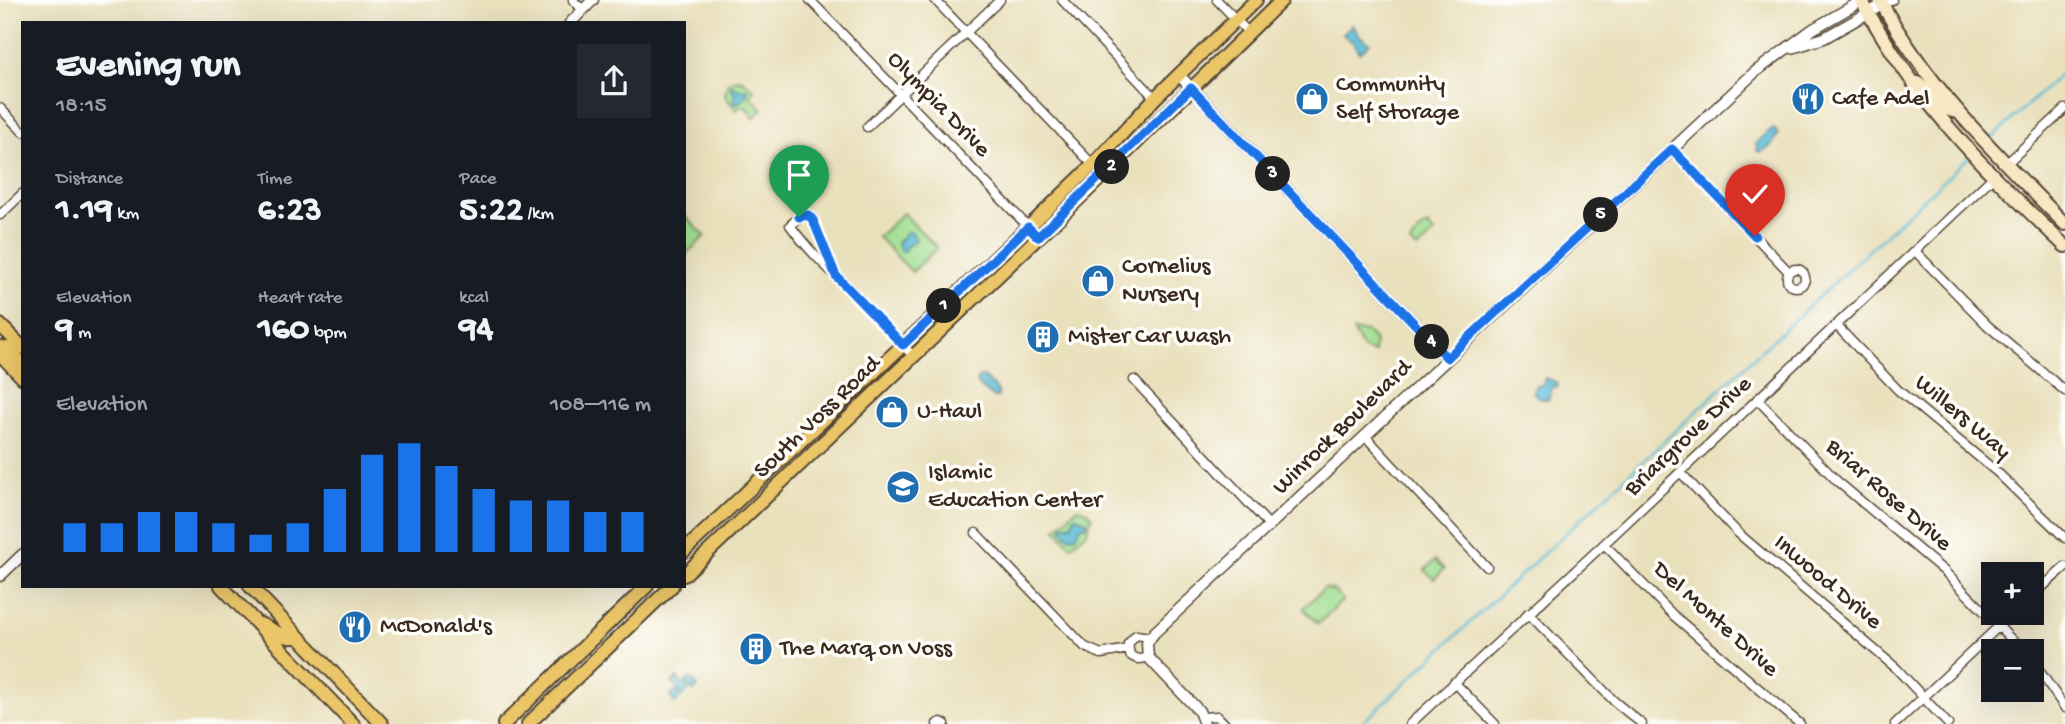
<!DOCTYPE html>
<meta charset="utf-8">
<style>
:root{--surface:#171b24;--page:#242831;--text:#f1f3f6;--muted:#9ea1a6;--accent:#1a73e8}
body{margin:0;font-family:"Gochi Hand",sans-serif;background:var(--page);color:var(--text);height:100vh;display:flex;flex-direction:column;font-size:26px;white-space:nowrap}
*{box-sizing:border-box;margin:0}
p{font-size:23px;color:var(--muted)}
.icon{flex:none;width:38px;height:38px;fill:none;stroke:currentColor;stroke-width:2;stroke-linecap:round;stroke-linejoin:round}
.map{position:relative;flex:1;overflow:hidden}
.drawer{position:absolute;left:21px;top:21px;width:665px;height:567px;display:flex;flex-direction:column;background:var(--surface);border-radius:0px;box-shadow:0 7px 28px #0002}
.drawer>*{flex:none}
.controls{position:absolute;left:1981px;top:562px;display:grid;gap:14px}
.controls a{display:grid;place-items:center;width:63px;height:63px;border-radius:0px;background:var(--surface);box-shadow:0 7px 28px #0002;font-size:35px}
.pin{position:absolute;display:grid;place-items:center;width:60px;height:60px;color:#fff;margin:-72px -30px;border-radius:50% 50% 50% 0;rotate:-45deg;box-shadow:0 0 7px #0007}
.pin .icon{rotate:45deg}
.km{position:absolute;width:35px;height:35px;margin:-18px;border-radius:50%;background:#222;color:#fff;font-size:19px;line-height:35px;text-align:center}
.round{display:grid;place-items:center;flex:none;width:74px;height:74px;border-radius:0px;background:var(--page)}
.summary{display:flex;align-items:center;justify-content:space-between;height:119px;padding:0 35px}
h1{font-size:38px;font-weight:800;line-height:52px}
.metrics{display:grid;grid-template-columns:repeat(3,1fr);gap:10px;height:119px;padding:7px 35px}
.metrics div{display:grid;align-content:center}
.metrics b{font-size:35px;font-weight:800}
.metrics small{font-size:19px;font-weight:400}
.metrics p{font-size:19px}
.chart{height:196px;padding:14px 35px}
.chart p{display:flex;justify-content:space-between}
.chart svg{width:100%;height:126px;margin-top:7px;stroke:var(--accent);stroke-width:6}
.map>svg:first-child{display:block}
.green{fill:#a0de92;stroke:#6e8458;stroke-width:2}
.water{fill:#57bad5;stroke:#49727a;stroke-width:2}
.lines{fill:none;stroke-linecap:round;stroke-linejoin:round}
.stream{stroke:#57bad5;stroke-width:2.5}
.minor-casing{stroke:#554536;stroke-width:11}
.tertiary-casing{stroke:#554536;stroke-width:13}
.secondary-casing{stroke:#554536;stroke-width:16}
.primary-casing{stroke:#554536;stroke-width:16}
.minor{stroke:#fff;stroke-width:8}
.tertiary{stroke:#fff;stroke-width:10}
.secondary{stroke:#f7e8c3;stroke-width:12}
.primary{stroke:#eac669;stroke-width:12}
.route-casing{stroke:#fff;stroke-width:14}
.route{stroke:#1a73e8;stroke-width:9}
.labels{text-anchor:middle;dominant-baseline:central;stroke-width:7;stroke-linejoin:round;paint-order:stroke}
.poi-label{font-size:24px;fill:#3b2a1e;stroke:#fdfcf7;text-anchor:start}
.street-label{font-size:24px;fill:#3b2a1e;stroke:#fdfcf7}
</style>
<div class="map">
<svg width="2065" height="724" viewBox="0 0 2065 724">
<rect width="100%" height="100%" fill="#fdfcf7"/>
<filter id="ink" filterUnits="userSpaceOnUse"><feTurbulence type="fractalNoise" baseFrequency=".0143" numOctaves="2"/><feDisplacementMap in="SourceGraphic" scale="14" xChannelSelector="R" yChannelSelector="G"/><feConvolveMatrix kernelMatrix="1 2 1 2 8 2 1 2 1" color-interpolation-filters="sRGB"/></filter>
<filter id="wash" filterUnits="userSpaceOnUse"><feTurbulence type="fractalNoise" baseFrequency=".00686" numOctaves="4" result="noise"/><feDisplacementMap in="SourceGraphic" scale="28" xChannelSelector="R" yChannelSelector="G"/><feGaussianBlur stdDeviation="1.57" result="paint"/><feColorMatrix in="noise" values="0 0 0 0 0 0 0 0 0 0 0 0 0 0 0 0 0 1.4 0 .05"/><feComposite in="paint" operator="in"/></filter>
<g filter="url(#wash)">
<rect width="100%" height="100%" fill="#e9e0bc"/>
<path class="green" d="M736,79L742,80L754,90L751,97L763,109L754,118L748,109L742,106L736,110L725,96L727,84Z
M903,213L937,248L912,272L878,237Z
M684,215L705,236L684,256Z
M1427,225L1434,233L1425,243L1417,249L1410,243L1418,232Z
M1353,331L1367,332L1375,341L1374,353L1363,349Z
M1077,508L1087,511L1092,517L1087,532L1071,546L1056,529Z
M1435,560L1444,569L1434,579L1425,570Z
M1326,587L1330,591L1332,589L1343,600L1318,624L1303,608Z"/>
<path class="water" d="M1352,25L1360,36L1370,43L1360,53L1353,42L1342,34Z
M732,85L740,90L747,89L748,94L738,103L733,101L735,95L731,88Z
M1774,129L1778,134L1771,146L1760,152L1757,151L1756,143L1769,131Z
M907,232H912L916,240L906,247L904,251H901L897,243Z
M984,377L998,391V397H993L976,383L978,378Z
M1545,378L1558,383L1557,387H1552L1548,400L1539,398L1533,392L1535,386L1543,385Z
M1075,516L1087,521L1086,526H1081L1076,537L1068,536L1062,530L1063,525H1071Z
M677,678L686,687L688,685L685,682L690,678L698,686L694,691L691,688L675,703L670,697L676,691L679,694L681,692L672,683Z"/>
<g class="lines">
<path class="stream" d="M1989,141L2065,70
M1361,724L1970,156"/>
</g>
</g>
<g filter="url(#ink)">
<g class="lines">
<defs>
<path id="minor" d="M573,0L583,10
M810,0L1038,237
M935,0L1095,167
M1062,0L1155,98
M1217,0L1249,33
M1882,5L1892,0
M0,108L23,132
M867,127L1000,0
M1672,149L1789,272
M2006,164L2065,109
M0,215L23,193
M1915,251L1987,325L2065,391
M1787 278a9 9 0 1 1 18 0a9 9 0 1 1-18 0Z
M836,276L813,220L808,215L801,216L790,225C807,249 826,267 848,287L913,356
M1836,325L1898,390L1998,473L2065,538
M1134,380L1270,526
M1757,399L1837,481L1944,571L2023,651
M1366,437L1487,567
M1680,472L1738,533L1896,668L1948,724
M976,533L1085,647L1101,654L1128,649
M1604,544L1673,615L1800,724
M2032,596L2065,567
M1528,613L1615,702L1642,724
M1148,657C1140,660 1137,660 1130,655L1128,644L1136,635L1150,637
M2032,660L2065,708
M1454,682L1495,724
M1203,717L1217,716L1225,724
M937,724L941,722L945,724
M1410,724L1604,544L1994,176
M1895,724L2014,612"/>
<path id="tertiary" d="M570,23L593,0
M1792,48L1824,38L1882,5
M1179,75L1447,358
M0,576L23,554
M1204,724L1199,711L1148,657L1147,643L1154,633L1755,72L1813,29L1863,0"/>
<path id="secondary" d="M1861,0C1882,37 1905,74 1932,107C1972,157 2019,202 2065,246
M1880,0C1926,86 1997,155 2065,224
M1918,83C1932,93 1941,111 1958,112"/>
<path id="primary" d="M0,325L23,348
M0,347L7,348L23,364
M0,354L23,378
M684,551L1037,219L1093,165L1155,98L1256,0
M684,575L1090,188L1282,0
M221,586L353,724
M250,586L382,724
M260,624C272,629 286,641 298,636
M504,724L647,586
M528,724L672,586"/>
</defs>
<use href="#minor" class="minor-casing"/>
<use href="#tertiary" class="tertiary-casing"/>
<use href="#secondary" class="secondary-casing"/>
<use href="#primary" class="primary-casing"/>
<use href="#minor" class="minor"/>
<use href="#tertiary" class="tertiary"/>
<use href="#secondary" class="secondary"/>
<use href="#primary" class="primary"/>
</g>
</g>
<g class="lines" filter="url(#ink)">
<defs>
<path id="route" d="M799,217L808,215L813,220L836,276L903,345L1028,227L1038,237L1191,88L1447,358L1672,149L1755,236"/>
</defs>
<use href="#route" class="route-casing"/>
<use href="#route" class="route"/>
</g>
<defs>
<symbol id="shop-disc" viewBox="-11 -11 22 22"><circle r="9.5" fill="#1f6fb2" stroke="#fdfcf7"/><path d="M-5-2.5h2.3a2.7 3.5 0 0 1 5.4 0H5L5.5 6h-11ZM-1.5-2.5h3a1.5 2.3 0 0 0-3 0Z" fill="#fff"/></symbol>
<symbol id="restaurant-disc" viewBox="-11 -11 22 22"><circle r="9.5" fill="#1f6fb2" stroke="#fdfcf7"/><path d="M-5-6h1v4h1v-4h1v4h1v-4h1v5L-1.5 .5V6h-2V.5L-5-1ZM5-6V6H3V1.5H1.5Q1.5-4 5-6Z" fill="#fff"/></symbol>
<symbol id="building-disc" viewBox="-11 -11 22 22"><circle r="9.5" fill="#1f6fb2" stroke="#fdfcf7"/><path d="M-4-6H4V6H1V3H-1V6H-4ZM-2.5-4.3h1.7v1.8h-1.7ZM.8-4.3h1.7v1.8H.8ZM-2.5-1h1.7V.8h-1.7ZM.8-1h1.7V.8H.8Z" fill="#fff"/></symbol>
<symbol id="school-disc" viewBox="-11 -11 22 22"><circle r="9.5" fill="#1f6fb2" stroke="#fdfcf7"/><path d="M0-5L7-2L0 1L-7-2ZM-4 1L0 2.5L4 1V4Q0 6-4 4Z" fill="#fff"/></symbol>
</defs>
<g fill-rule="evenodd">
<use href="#shop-disc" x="1293" y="80" width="38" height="38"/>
<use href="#restaurant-disc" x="1789" y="80" width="38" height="38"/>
<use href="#shop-disc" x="1079" y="262" width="38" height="38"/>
<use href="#building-disc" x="1024" y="318" width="38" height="38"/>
<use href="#shop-disc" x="873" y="393" width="38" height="38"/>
<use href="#school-disc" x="884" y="468" width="38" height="38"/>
<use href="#restaurant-disc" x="336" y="608" width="38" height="38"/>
<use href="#building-disc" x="737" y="630" width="38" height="38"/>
</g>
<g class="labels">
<g class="poi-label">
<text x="1336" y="85">Community<tspan x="1336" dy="28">Self Storage</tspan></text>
<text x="1832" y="99">Cafe Adel</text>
<text x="1122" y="267">Cornelius<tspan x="1122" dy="28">Nursery</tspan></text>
<text x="1068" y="337">Mister Car Wash</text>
<text x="917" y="412">U-Haul</text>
<text x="928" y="473">Islamic<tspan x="928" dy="28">Education Center</tspan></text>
<text x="380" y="627">McDonald's</text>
<text x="780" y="649">The Marq on Voss</text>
</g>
<g class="street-label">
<text transform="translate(938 105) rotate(46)">Olympia Drive</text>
<text transform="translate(818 418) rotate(-44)">South Voss Road</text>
<text transform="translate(1962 418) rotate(40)">Willers Way</text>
<text transform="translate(1343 428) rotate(-44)">Winrock Boulevard</text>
<text transform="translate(1689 437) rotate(-43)">Briargrove Drive</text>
<text transform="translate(1888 496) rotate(41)">Briar Rose Drive</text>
<text transform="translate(1827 583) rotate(40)">Inwood Drive</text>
<text transform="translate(1715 620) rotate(42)">Del Monte Drive</text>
</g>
</g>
</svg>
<div class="controls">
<a>+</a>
<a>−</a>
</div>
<div class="pin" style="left:799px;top:217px;background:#1e9e55"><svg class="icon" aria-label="arrive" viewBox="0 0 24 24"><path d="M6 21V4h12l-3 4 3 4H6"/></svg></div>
<div class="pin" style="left:1755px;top:236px;background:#d93025"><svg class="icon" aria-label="check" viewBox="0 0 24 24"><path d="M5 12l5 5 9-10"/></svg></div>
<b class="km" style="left:944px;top:306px">1</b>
<b class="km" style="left:1112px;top:167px">2</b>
<b class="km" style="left:1273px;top:174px">3</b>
<b class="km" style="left:1432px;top:342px">4</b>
<b class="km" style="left:1601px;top:215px">5</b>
<section class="drawer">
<div class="summary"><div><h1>Evening run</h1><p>18:15</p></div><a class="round"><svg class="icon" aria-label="share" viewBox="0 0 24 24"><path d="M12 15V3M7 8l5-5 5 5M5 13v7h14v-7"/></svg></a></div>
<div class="metrics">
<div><p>Distance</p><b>1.19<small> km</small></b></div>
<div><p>Time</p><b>6:23</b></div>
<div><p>Pace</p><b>5:22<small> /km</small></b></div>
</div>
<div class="metrics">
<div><p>Elevation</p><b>9<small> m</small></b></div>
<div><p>Heart rate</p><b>160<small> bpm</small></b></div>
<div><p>kcal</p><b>94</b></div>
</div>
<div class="chart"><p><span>Elevation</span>108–116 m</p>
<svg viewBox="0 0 160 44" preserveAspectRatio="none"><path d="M5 44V34M15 44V34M25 44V30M35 44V30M45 44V34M55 44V38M65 44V34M75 44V22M85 44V10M95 44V6M105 44V14M115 44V22M125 44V26M135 44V26M145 44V30M155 44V30"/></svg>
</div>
</section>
</div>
